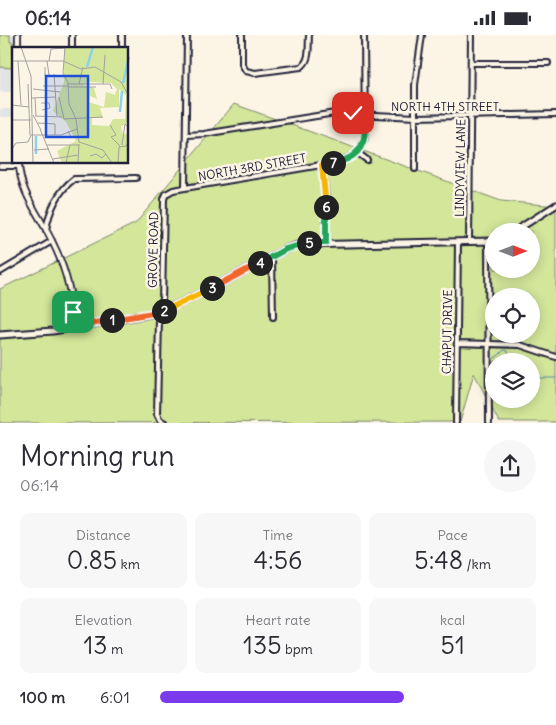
<!DOCTYPE html>
<style>
:root{--surface:#fff;--page:#f7f7f7;--text:#2b2b33;--muted:#7c7c81;--accent:#7c3aed}
body{margin:0;font-family:Delius,sans-serif;background:var(--page);color:var(--text);height:100vh;display:flex;flex-direction:column;font-size:19px;white-space:nowrap}
*{box-sizing:border-box;margin:0}
p{font-size:16px;color:var(--muted)}
.icon{flex:none;width:28px;height:28px;fill:none;stroke:currentColor;stroke-width:2;stroke-linecap:round;stroke-linejoin:round}
.map{position:relative;height:388px;overflow:hidden}
.drawer{display:flex;flex-direction:column;background:var(--surface);flex:1}
.drawer>*{flex:none}
.needle{width:32px;rotate:90deg}
.buttons{position:absolute;left:485px;top:188px;display:grid;gap:10px}
.buttons a{display:grid;place-items:center;width:55px;height:55px;border-radius:50%;background:var(--surface);box-shadow:0 2px 12px #0003;font-size:25px}
.pin{position:absolute;display:grid;place-items:center;width:42px;height:42px;color:#fff;margin:-21px;border-radius:10px;box-shadow:0 2px 8px #0006}
.km{position:absolute;width:25px;height:25px;margin:-12px;border-radius:50%;background:#222;color:#fff;font-size:14px;line-height:25px;text-align:center}
.round{display:grid;place-items:center;flex:none;width:52px;height:52px;border-radius:26px;background:var(--page)}
.headline{display:flex;align-items:center;justify-content:space-between;height:85px;padding:0 20px}
h1{font-size:28px;font-weight:600;line-height:38px}
.figures{display:grid;grid-template-columns:repeat(3,1fr);gap:8px;height:85px;padding:5px 20px}
.figures div{display:grid;align-content:center;border-radius:10px;background:var(--page);text-align:center}
.figures b{font-size:25px;font-weight:600}
.figures small{font-size:14px;font-weight:400}
.figures p{font-size:14px}
ul{padding:0 20px;list-style:none;font-size:16px}
li{display:grid;grid-template-columns:80px 60px 1fr;align-items:center;height:38px}
li i{height:12px;border-radius:6px;background:var(--accent)}
.status{display:flex;justify-content:space-between;align-items:center;height:35px;padding:0 25px;background:var(--surface);direction:ltr}
.status svg{height:14px;fill:currentColor}
.map>svg:first-child{display:block}
.built{fill:#e2e4e6}
.green{fill:#d3e69a;stroke:#7a846a;fill-rule:evenodd}
.lines{fill:none;stroke-linecap:round;stroke-linejoin:round}
.stream{stroke:#628ca6;stroke-width:1}
.minor-casing{stroke:#22223b;stroke-width:8}
.tertiary-casing{stroke:#22223b;stroke-width:8}
.secondary-casing{stroke:#22223b;stroke-width:9}
.minor{stroke:#fcf5e5;stroke-width:4}
.tertiary{stroke:#fcf5e5;stroke-width:4.5}
.secondary{stroke:#fcf5e5;stroke-width:5}
.split-1-casing{stroke:#fff;stroke-width:10}
.split-2-casing{stroke:#fff;stroke-width:10}
.split-3-casing{stroke:#fff;stroke-width:10}
.split-4-casing{stroke:#fff;stroke-width:10}
.split-5-casing{stroke:#fff;stroke-width:10}
.split-6-casing{stroke:#fff;stroke-width:10}
.split-7-casing{stroke:#fff;stroke-width:10}
.split-8-casing{stroke:#fff;stroke-width:10}
.split-9-casing{stroke:#fff;stroke-width:10}
.split-1{stroke:#f0652b;stroke-width:6}
.split-2{stroke:#f0652b;stroke-width:6}
.split-3{stroke:#f5b400;stroke-width:6}
.split-4{stroke:#f0652b;stroke-width:6}
.split-5{stroke:#22a559;stroke-width:6}
.split-6{stroke:#22a559;stroke-width:6}
.split-7{stroke:#f5b400;stroke-width:6}
.split-8{stroke:#22a559;stroke-width:6}
.split-9{stroke:#f5b400;stroke-width:6}
.labels{text-anchor:middle;dominant-baseline:central;stroke-width:5;stroke-linejoin:round;paint-order:stroke}
.street-label{font-size:12px;fill:#22223b;stroke:#fcf5e5}
.inset-river{fill:none;stroke:#8cd2ed;stroke-width:2.5}
.inset-road{fill:none;stroke:#a5a1a1;stroke-width:1}
.view{fill:#1d4ed8;fill-opacity:0.15;stroke:#1d4ed8;stroke-width:2.5}
.inset-edge{fill:none;stroke:#22223b;stroke-width:2.5}
</style>
<div class="status"><b>06:14</b><svg viewBox="0 0 49 12"><path d="M0 12V9h3v3zM5 12V6h3v6zM10 12V3h3v9zM15 12V0h3v12zM26 1h20v11H26zM47 4h2v5h-2z"/></svg></div>
<div class="map">
<svg width="556" height="388" viewBox="0 0 556 388">
<rect width="100%" height="100%" fill="#fcf5e5"/>
<filter id="ink" filterUnits="userSpaceOnUse"><feTurbulence type="fractalNoise" baseFrequency=".02" numOctaves="2"/><feDisplacementMap in="SourceGraphic" scale="10" xChannelSelector="R" yChannelSelector="G"/><feConvolveMatrix kernelMatrix="1 2 1 2 8 2 1 2 1" color-interpolation-filters="sRGB"/></filter>
<g filter="url(#ink)">
<path class="built" d="M0,0H14V57H0Z
M0,74H14V82H0Z"/>
<path class="green" d="M0,0H10V7H13V31L11,33L0,32Z
M234,69L501,166L556,171V387H499L474,338L460,387L0,388V254L136,188ZM494,196H531V234H494ZM494,261H531V299H494ZM494,326H531V364H494Z"/>
<g class="lines">
<path class="stream" d="M493,324L498,321L504,315L508,316L509,323L513,324L525,323L528,326
M531,341L538,343H556"/>
<defs>
<path id="minor" d="M242,0V29L246,36L255,38L301,32C311,25 308,11 309,0
M72,14V0
M122,14V0
M471,28H548
M187,100L204,99L335,78L416,82L556,79
M358,118L365,103L364,0
M322,130L326,162V208
M0,131H19
M415,134V50L422,0
M185,153L187,0
M46,195C49,176 58,156 74,144L136,143
M488,206L489,388
M469,207L471,0
M272,222L273,282
M0,237L52,206
M457,308L520,310L556,322
M165,388L160,385L157,379L159,284L162,269L164,164L166,159L173,155L339,127L358,118L367,125
M456,388L458,207"/>
<path id="tertiary" d="M18,0V14
M19,128C19,156 40,181 52,206C65,232 73,262 74,292"/>
<path id="secondary" d="M515,196L556,170
M0,300L53,296L161,277L212,253L286,214L298,210L494,206"/>
</defs>
<use href="#minor" class="minor-casing"/>
<use href="#tertiary" class="tertiary-casing"/>
<use href="#secondary" class="secondary-casing"/>
<use href="#minor" class="minor"/>
<use href="#tertiary" class="tertiary"/>
<use href="#secondary" class="secondary"/>
</g>
</g>
<g class="lines" filter="url(#ink)">
<defs>
<path id="split-1" d="M73,277L74,292L112,285"/>
<path id="split-2" d="M112,285L164,276"/>
<path id="split-3" d="M164,276L212,253"/>
<path id="split-4" d="M212,253L260,228"/>
<path id="split-5" d="M260,228L286,214L309,208"/>
<path id="split-6" d="M309,208H326V172"/>
<path id="split-7" d="M326,172L322,130L333,128"/>
<path id="split-8" d="M333,128C353,125 365,115 365,94"/>
<path id="split-9" d="M353,78L365,80V94"/>
</defs>
<use href="#split-1" class="split-1-casing"/>
<use href="#split-2" class="split-2-casing"/>
<use href="#split-3" class="split-3-casing"/>
<use href="#split-4" class="split-4-casing"/>
<use href="#split-5" class="split-5-casing"/>
<use href="#split-6" class="split-6-casing"/>
<use href="#split-7" class="split-7-casing"/>
<use href="#split-8" class="split-8-casing"/>
<use href="#split-9" class="split-9-casing"/>
<use href="#split-1" class="split-1"/>
<use href="#split-2" class="split-2"/>
<use href="#split-3" class="split-3"/>
<use href="#split-4" class="split-4"/>
<use href="#split-5" class="split-5"/>
<use href="#split-6" class="split-6"/>
<use href="#split-7" class="split-7"/>
<use href="#split-8" class="split-8"/>
<use href="#split-9" class="split-9"/>
</g>
<g class="labels">
<g class="street-label">
<text x="445" y="71">NORTH 4TH STREET</text>
<text transform="translate(252 132) rotate(-10)">NORTH 3RD STREET</text>
<text transform="translate(460 133) rotate(-89)">LINDYVIEW LANE</text>
<text transform="translate(153 215) rotate(-89)">GROVE ROAD</text>
<text transform="translate(447 297) rotate(-89)">CHAPUT DRIVE</text>
</g>
</g>
<g transform="translate(12 12)">
<rect width="116" height="116" fill="#fcf5e5"/>
<path d="M52,0H116V76L109,79L111,88L116,86V116H50L45,104L64,94L54,75L41,64L52,35ZM77,35L99,36L105,42L103,48L94,45L92,60L77,55L78,49L85,52L82,41L71,38ZM107,42L114,48L113,72H101L97,79L80,78V71H91L88,61L107,60Z" fill="#d3e69a" fill-rule="evenodd"/>
<path class="inset-river" d="M75,20L81,0M111,36L117,10M108,65L110,44M24,107V89"/>
<path class="inset-road" d="M9,0L19,29L21,116M53,0L51,26L56,36L57,57L64,72L67,95L91,103L100,116M0,14H51L69,22L83,20L109,35L117,49M6,14L9,58M37,14L39,2L53,1M33,20V29L37,28L35,14M42,27L45,69M16,37L18,88M56,37H98L100,42M67,37L71,20M91,37L93,8M31,39H56M56,40H84M21,42L48,45M47,50L52,72L91,70M20,51L44,50M23,51L24,69M29,56H37L38,61L30,63M0,58L17,60M21,68L29,83M23,69L50,70M0,73H19M26,76L43,77V88M98,78L104,88L99,90L108,99M28,82L42,116M48,90H59L56,84M35,98H67M110,98L113,77L117,81M0,102L4,96L16,95L19,88H49L65,82M22,103L37,102M78,109L84,107L90,111L94,107M41,112L66,108M54,116L58,98M66,116L67,97M106,116L107,100L114,99L117,94"/>
<path class="view" d="M34,29H76V90H34Z"/>
<rect width="116" height="116" class="inset-edge"/>
</g>
</svg>
<div class="buttons">
<a><svg class="needle" viewBox="-14 -14 28 28"><path d="M0-13l5 13h-10z" fill="#e53935"/><path d="M0 13l5-13h-10z" fill="#7c7c81"/></svg></a>
<a><svg class="icon" aria-label="locate" viewBox="0 0 24 24"><circle cx="12" cy="12" r="6"/><path d="M12 2v4M12 18v4M2 12h4M18 12h4"/></svg></a>
<a><svg class="icon" aria-label="layers" viewBox="0 0 24 24"><path d="M12 4l9 5-9 5-9-5zM3 14l9 5 9-5"/></svg></a>
</div>
<div class="pin" style="left:73px;top:277px;background:#1e9e55"><svg class="icon" aria-label="arrive" viewBox="0 0 24 24"><path d="M6 21V4h12l-3 4 3 4H6"/></svg></div>
<div class="pin" style="left:353px;top:78px;background:#d93025"><svg class="icon" aria-label="check" viewBox="0 0 24 24"><path d="M5 12l5 5 9-10"/></svg></div>
<b class="km" style="left:112px;top:285px">1</b>
<b class="km" style="left:164px;top:276px">2</b>
<b class="km" style="left:212px;top:253px">3</b>
<b class="km" style="left:260px;top:228px">4</b>
<b class="km" style="left:309px;top:208px">5</b>
<b class="km" style="left:326px;top:172px">6</b>
<b class="km" style="left:333px;top:128px">7</b>
</div>
<section class="drawer">
<div class="headline"><div><h1>Morning run</h1><p>06:14</p></div><a class="round"><svg class="icon" aria-label="share" viewBox="0 0 24 24"><path d="M12 15V3M7 8l5-5 5 5M5 13v7h14v-7"/></svg></a></div>
<div class="figures">
<div><p>Distance</p><b>0.85<small> km</small></b></div>
<div><p>Time</p><b>4:56</b></div>
<div><p>Pace</p><b>5:48<small> /km</small></b></div>
</div>
<div class="figures">
<div><p>Elevation</p><b>13<small> m</small></b></div>
<div><p>Heart rate</p><b>135<small> bpm</small></b></div>
<div><p>kcal</p><b>51</b></div>
</div>
<ul>
<li><b>100 m</b>6:01<i style="width:65%"></i></li>
</ul>
</section>
